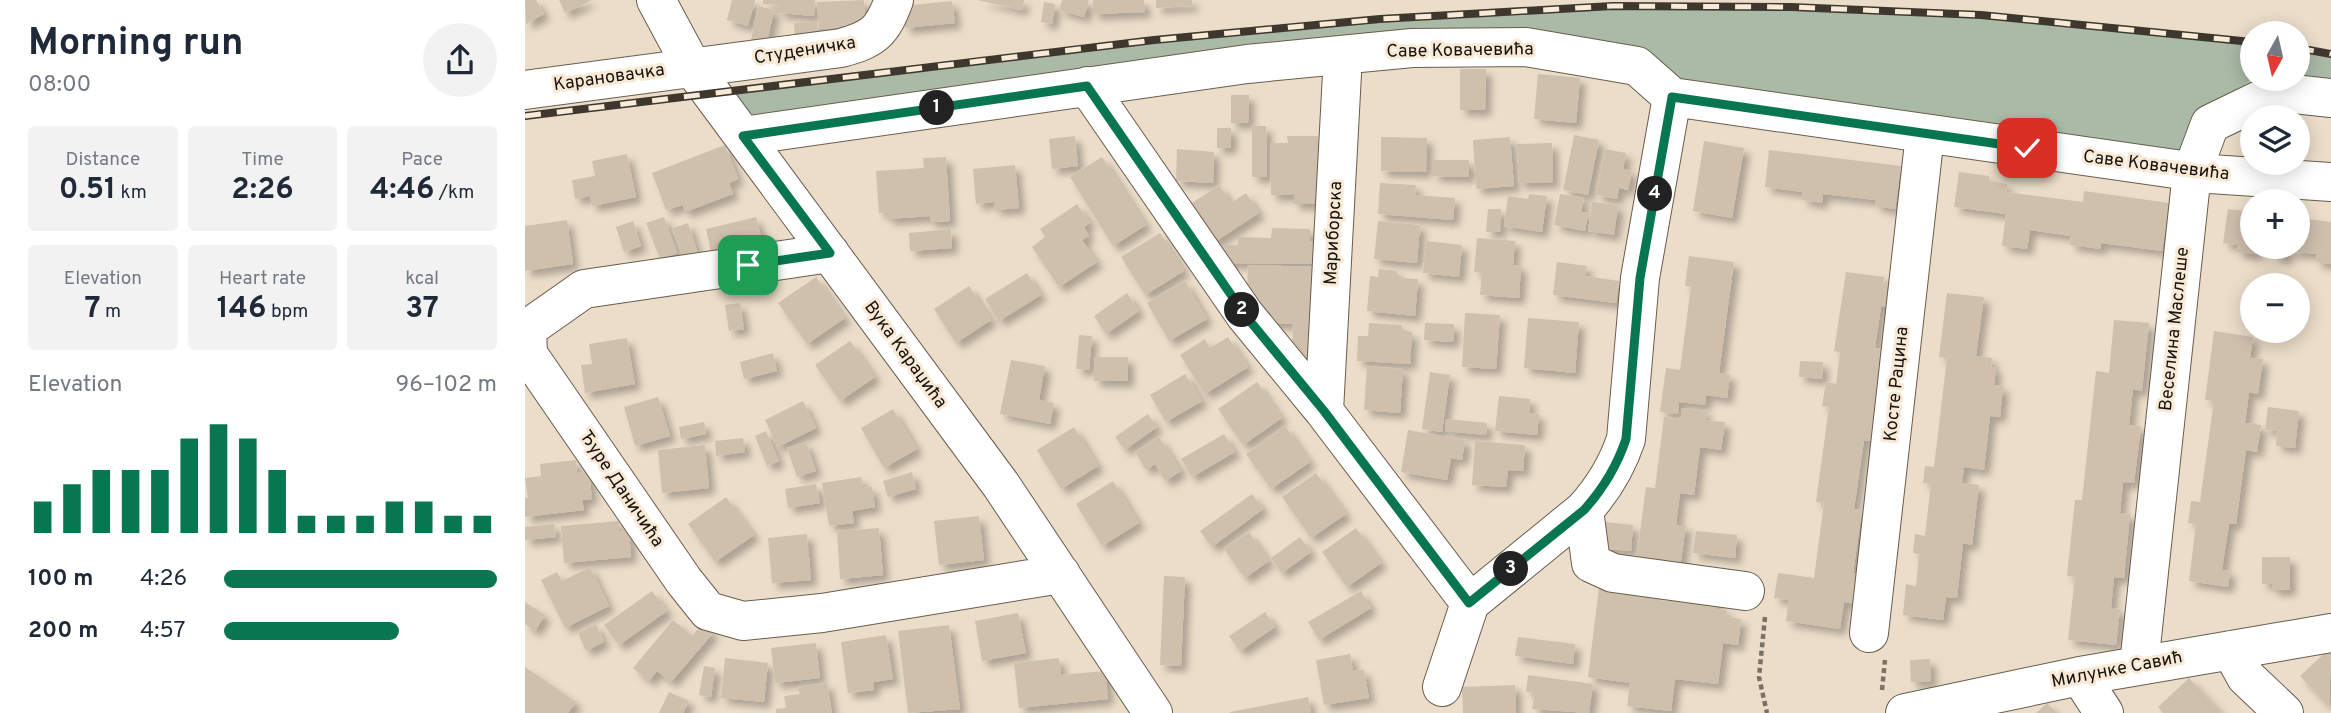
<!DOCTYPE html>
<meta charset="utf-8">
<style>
:root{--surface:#fff;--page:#f2f2f3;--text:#1f2937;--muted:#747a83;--accent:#087751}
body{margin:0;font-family:Overpass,sans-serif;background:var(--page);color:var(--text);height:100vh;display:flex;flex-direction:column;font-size:26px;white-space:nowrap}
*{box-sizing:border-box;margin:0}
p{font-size:23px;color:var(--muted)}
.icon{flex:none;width:38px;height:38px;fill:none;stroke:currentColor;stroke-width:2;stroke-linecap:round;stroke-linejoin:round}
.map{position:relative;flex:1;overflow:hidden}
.sheet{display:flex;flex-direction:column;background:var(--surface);width:525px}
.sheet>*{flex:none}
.needle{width:46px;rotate:188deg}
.fabs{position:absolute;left:1715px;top:21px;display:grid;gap:14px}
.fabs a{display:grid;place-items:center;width:70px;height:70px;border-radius:50%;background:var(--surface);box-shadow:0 4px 18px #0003;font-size:35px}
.pin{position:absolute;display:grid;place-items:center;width:60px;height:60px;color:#fff;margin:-30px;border-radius:14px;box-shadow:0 4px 10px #0006}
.km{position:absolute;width:35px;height:35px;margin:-18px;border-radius:50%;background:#222;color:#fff;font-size:19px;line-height:35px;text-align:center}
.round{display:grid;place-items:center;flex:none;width:74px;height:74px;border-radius:37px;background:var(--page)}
.overview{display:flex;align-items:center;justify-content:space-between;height:119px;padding:0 28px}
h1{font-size:38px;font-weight:700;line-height:52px}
.metrics{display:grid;grid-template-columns:repeat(3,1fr);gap:10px;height:119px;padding:7px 28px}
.metrics div{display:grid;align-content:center;border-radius:7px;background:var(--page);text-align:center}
.metrics b{font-size:30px;font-weight:700}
.metrics small{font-size:19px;font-weight:400}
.metrics p{font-size:19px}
.chart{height:196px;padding:14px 28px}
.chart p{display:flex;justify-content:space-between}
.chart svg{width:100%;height:126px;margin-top:7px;stroke:var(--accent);stroke-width:6}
ul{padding:0 28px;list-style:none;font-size:23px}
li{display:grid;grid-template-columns:112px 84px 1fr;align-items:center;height:52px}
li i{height:18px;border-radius:9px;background:var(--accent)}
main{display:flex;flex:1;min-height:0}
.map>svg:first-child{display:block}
.green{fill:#aabaa7}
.building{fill:#cfc0ae;filter:url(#shadow)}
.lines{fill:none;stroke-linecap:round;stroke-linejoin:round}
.minor-casing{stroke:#695d4c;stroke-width:40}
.path{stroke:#7a7164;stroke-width:4.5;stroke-dasharray:5 3.5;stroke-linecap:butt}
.minor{stroke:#fff;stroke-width:38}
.rail-casing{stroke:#3e372e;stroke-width:8}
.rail{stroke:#f8ead6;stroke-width:5;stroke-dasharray:16;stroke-linecap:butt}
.route-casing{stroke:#fff;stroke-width:14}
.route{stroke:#087751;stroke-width:9}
.labels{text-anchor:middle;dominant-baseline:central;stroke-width:6;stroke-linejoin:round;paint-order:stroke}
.street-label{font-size:18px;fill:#18130c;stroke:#f8ead6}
</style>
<main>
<section class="sheet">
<div class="overview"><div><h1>Morning run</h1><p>08:00</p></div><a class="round"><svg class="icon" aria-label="share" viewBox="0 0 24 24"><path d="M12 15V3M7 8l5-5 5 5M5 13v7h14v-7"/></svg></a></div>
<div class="metrics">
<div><p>Distance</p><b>0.51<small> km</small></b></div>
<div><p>Time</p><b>2:26</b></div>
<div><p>Pace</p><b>4:46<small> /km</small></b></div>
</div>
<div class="metrics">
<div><p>Elevation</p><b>7<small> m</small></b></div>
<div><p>Heart rate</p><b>146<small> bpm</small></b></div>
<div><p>kcal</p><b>37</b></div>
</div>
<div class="chart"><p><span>Elevation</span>96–102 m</p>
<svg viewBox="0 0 160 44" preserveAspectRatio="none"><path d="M5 44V33M15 44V27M25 44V22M35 44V22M45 44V22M55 44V11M65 44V6M75 44V11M85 44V22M95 44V38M105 44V38M115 44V38M125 44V33M135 44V33M145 44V38M155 44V38"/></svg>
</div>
<ul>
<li><b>100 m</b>4:26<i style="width:100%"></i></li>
<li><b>200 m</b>4:57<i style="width:64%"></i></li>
</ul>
</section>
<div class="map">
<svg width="1806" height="713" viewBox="0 0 1806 713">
<defs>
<filter id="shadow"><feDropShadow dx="6" dy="6" stdDeviation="3.5" flood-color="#0004"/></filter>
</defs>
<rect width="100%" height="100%" fill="#ebddc9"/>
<path class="green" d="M1088,6L1266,7L1456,15L1727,42L1729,79L1675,111L1667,172L1400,134L1001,47L218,136L186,93L629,40L855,19Z
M1773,48L1806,54V83L1773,79Z"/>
<path class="building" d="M0,0H11L19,14L1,24Z
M34,0H67L40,13Z
M207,0H230L223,26L202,20Z
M238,0H290L289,16L254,13V5L238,4Z
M339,0L341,26L294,29L292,2Z
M452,0H499L497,10Z
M537,0H564L559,17L534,10Z
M568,0H619L620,12L568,14Z
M631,0H667V6L631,8Z
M427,1L430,23L380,28L378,6Z
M519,2L530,4L527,24L516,22Z
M233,6L249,10L242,43L226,40Z
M292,22L293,40L270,41L269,23Z
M935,69H961L960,110H935Z
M1013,74L1055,78L1051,123L1009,119Z
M706,95H724L723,123H706Z
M727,126H741L742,177H727Z
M692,128H706V148H692Z
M1049,135L1074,140L1063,195L1038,190Z
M550,136L553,166L527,169L524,139Z
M762,136H793L794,204H769V195H746L745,143H763Z
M856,137L902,138L901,172L856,171Z
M985,137L989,186L951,189L948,140Z
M1179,141L1219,148L1207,218L1168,211Z
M1027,143L1028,182L994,183L992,144Z
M200,145L213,179L204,183L208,194L160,212L158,205L141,210L127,173Z
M652,149L689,152L688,183L651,181Z
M1080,149L1101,153L1098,169L1107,171L1103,190L1094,188L1092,199L1071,195Z
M1244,150L1376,166L1370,209L1350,206L1351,200L1298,194L1297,203L1277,200L1278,192L1240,187Z
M102,154L111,197L67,206L65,196L50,199L47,180L70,176L67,161Z
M421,157L425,221L405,222V216L363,219L362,213H354L351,171L399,168L398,158Z
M577,157L621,225L588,246L545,177Z
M908,160H944V177L908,176Z
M490,165L494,208L470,210L469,202L451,204L448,169Z
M1434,172L1464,176V181L1482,184L1481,192L1558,202L1559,191L1644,203L1637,251L1576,243V249L1545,245L1546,236L1505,230L1502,249L1477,246L1481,214L1429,207Z
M855,183L891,185L890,195L930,198L928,220L853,214Z
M694,185L706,203L721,193L734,213L688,243L664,205Z
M1004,194L1022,196L1017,232L979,226L983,196L1003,199Z
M1035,194L1059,198L1056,212L1063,213L1060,231L1029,225Z
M1067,202L1093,205L1089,235L1063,231Z
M552,204L565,223L559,227L564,236L557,240L572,262L534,287L507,247L520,237L515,229Z
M963,209H976L975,232H961Z
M1703,209L1727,212V247H1732L1731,254L1712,252L1713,245L1698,243Z
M139,217L152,253L135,259L121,223Z
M231,217L238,244L187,257L181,229Z
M1773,218L1806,222V264L1791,262L1792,254L1761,251V258L1748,256L1749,247H1773Z
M42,220L48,264L0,271V226Z
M108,221L116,246L99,252L91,227Z
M853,221L895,225L892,263L849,259Z
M163,223L173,254L158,258L148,228Z
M747,228L785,229V241H795V264L698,263V245H713V237L746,238Z
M426,229L427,248L385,251L384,233Z
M635,233L659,271L620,295L596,257Z
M952,238L990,241L988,265L996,266L994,298L955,295L957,272H949Z
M901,241L937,245L934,277L898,273Z
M1164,256L1209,262L1194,373L1205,375L1202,398L1181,395L1180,405L1154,402L1153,414L1135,412L1141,368L1155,370L1166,286H1160Z
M1032,262L1062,266L1060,276L1094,281L1091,303L1028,295Z
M723,265L788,267L797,361L767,359L768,324L739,323L730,315L731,297H722Z
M854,269L872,271V278L893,279L890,316L842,311L845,276L853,277Z
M1321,272L1359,277L1358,284L1369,285L1366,307L1356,306L1350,348L1360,349L1347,441L1339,440L1329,509L1337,510L1328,573L1335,574L1331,604L1319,602L1315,629L1261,621L1264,600L1249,598L1253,573L1289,578L1299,503L1291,502L1304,407L1297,406L1301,382L1311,384L1315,352L1309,351Z
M502,273L516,295L474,321L460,299Z
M291,277L320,318L282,344L253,303Z
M660,281L682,319L644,341L622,303Z
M444,286L466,320L431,343L409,309Z
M602,293L614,311L581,334L569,316Z
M1422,293L1459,297L1451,356L1467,358L1466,367L1471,368L1469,385L1478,386L1475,417L1465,416L1459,470L1439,467L1437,483L1454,485L1447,545L1438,543L1432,598L1421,597L1418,620L1378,615L1381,584L1391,586L1394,554L1388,553L1390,534L1400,536L1406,483H1398L1400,466L1409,467L1422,358L1414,357Z
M215,303L219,329L204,331L200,305Z
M940,313L975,315L971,369L937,367Z
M1003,318L1054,322L1050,373L999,368Z
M1589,320L1624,323L1617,391L1608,389L1604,425L1616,426L1609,483L1598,482L1595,513L1605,514L1599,578L1589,577L1586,608L1595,609L1591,645L1543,640L1550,576H1542L1550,500H1557L1571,371L1584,373Z
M844,323L877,325V332H887L885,364L832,361L833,336H843Z
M900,323L929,324L928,342L899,340Z
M1689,331L1728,337L1725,358L1738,359L1733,394L1724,392L1720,423L1736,425L1732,452L1721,450L1711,524H1704L1697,570L1705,571L1703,587L1664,581L1671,524L1663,523L1666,501L1675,502L1689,400H1680Z
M554,335L567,336L564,370L551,369Z
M703,337L723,367L680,394L655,355L680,339L685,348Z
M102,338L110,384L60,393L56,365L67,364L64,344Z
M325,341L350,377L315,401L290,365Z
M248,353L252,371L219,379L215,362Z
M569,357H603V381H569Z
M486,360L520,366L514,400L529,403L525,424L475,414Z
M1275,361L1298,362L1297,379L1274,377Z
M842,366L878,369L875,413L839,410Z
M905,372L925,375L917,432L897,429Z
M660,374L677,401L641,422L625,395Z
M732,382L757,418L718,445L693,409Z
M974,396L1005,399L1004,413L1014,414L1012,435L970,431Z
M133,397L145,436L110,446L99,407Z
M278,401L291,428L253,447L240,420Z
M1743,407L1774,411L1770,448L1751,446L1752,431L1740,430Z
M1157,408L1181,411L1180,420L1200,422L1196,450L1175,447L1169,495L1155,493L1151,525H1161L1155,568L1111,563L1121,487L1130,488L1139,417L1156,419Z
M368,409L392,449L359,468L336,428Z
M623,414L632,427L600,450L590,437Z
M921,419L962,423L961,435L920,431Z
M179,422L181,434L156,439L154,427Z
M760,426L785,462L746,489L721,454Z
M549,427L573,466L536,489L512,450Z
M883,430L940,440L937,460L926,458L922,480L876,472Z
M241,431L254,461L242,466L230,436Z
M699,434L710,452L667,477L656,459Z
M634,437L656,471L640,481L630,464L621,470L610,452Z
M218,438L220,452L191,456L190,441Z
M950,441L1000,445L998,471L983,470L981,487L947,485Z
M281,442L291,471L272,477L262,448Z
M180,445L184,488L137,493L133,450Z
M51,460L52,473L64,472L67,499L57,500L59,510L0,517V498H3L0,478L16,476L15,464Z
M387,472L391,489L363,497L358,481Z
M791,473L821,514L786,538L757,497Z
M336,477L338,488L347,487L350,507L327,511L329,523L304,526L297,483Z
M588,481L614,523L577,546L551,504Z
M291,484L295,503L263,508L260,489Z
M727,494L738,509L687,547L675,531Z
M201,497L229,535L190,562L163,524Z
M454,516L459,560L414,565L409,521Z
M94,521V532L104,531L106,557L39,563L36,526Z
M1071,521L1108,525L1106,551L1069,548Z
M29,524L31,537L0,540V527Z
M354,528L358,575L315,579L312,531Z
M831,528L856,563L822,587L797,552Z
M1171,531L1212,535L1210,558L1168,553Z
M724,532L744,561L720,578L699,549Z
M282,534L286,580L247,583L243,538Z
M775,537L786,552L757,573L746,558Z
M1737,557H1765V590H1747V584H1737Z
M65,567L84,606L40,628L16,580L32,572L37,581Z
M639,576L660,577L656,666L635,665Z
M1075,579L1132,595L1131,600L1144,601L1145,593L1192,599L1191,609L1202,610L1201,617L1216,619L1213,645L1198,643L1193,684L1150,679L1146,711L1102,706L1105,683L1063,677Z
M127,591L142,611L94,645L79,625Z
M836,591L846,608L794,640L783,622Z
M0,602L20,615L10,631L0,624Z
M740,612L750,627L715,651L704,636Z
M493,613L501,653L457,661L450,621Z
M148,620L167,636L177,624L188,633L146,682L132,671L124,681L108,668Z
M71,624L79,642L61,651L53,633Z
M424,625L435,709L383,713L373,631Z
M361,635L368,679L348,682L349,690L323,693L316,642Z
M993,637L1050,644L1048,664L990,656Z
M291,643L295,678L250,683L246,648Z
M1804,649L1806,651L1804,707L1775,676Z
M825,654L828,671L839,670L844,698L799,705L791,660Z
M200,658L243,663L239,702L196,698Z
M534,658L536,675L580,671L583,699L494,708L489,663Z
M1405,659L1406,682H1386L1385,660Z
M179,666L190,668L186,697L174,695Z
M0,667L51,702L43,713H0Z
M1003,675L1068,684L1064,713L1007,709L1010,693L1001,692Z
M1664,678L1689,705L1697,713H1638L1633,707Z
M302,683L307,713H251V709L261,708L259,696L275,694L272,687Z
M990,685L991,713H938L937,687Z
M144,692L164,701L158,713H134Z
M783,697L786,713H705V712Z
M1522,703L1532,713H1511Z"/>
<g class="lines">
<defs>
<path id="minor" d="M131,0L167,67L476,485L628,713
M562,86L720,315L799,411L945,603
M0,90L316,48C349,39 357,32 369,0
M218,136L722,64L887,48L1001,47L1112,66L1147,97L1685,174L1806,182
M305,253L59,289L2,329L3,354L159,581L183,611L218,621L297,613L536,574
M799,411L818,55
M1059,510L1066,563L1088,573L1220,591
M1344,633L1400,134
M1706,650L1721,677L1759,713
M1614,665L1667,172L1685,124L1751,92L1806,98
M1555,676L1579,713
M917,687L945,603L1059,510C1078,489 1092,466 1101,439L1115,278L1147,97
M1380,713L1555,676L1806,633"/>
</defs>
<use href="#minor" class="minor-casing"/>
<path class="path" d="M1240,617L1234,677L1242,713
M1357,690L1360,660"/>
<use href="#minor" class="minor"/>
<defs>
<path id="rail" d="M1773,48L1806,54
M0,116L629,40L855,19L1088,6L1266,7L1456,15L1727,42"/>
</defs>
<use href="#rail" class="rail-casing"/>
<use href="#rail" class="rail"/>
</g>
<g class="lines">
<defs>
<path id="route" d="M223,265L305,253L218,136L562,86L720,315L799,411L944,603L1059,510C1078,489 1092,466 1101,439L1115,278L1147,97L1502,148"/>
</defs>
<use href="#route" class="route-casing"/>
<use href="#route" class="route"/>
</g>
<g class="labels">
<g class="street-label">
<text transform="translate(280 51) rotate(-9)">Студеничка</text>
<text transform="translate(935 51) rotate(-1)">Саве Ковачевића</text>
<text transform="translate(84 78) rotate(-8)">Карановачка</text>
<text transform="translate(1631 166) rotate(7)">Саве Ковачевића</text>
<text transform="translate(809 233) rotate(-87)">Мариборска</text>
<text transform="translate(1650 329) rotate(-84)">Веселина Маслеше</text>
<text transform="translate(380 355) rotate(54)">Вука Караџића</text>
<text transform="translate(1372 384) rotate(-84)">Косте Рацина</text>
<text transform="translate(96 489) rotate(56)">Ђуре Даничића</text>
<text transform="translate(1592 670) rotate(-11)">Милунке Савић</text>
</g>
</g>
</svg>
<div class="fabs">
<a><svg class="needle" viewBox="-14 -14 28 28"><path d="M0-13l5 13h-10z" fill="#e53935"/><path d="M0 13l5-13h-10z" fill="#747a83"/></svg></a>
<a><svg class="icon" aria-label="layers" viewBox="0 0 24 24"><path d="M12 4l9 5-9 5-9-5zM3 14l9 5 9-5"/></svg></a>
<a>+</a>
<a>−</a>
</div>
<div class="pin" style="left:223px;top:265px;background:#1e9e55"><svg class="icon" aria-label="arrive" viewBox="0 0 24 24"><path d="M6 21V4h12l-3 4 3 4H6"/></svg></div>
<div class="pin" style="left:1502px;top:148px;background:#d93025"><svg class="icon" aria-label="check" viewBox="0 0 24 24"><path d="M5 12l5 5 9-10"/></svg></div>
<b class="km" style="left:412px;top:108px">1</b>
<b class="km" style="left:717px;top:310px">2</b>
<b class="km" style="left:986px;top:569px">3</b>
<b class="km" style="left:1130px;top:194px">4</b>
</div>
</main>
